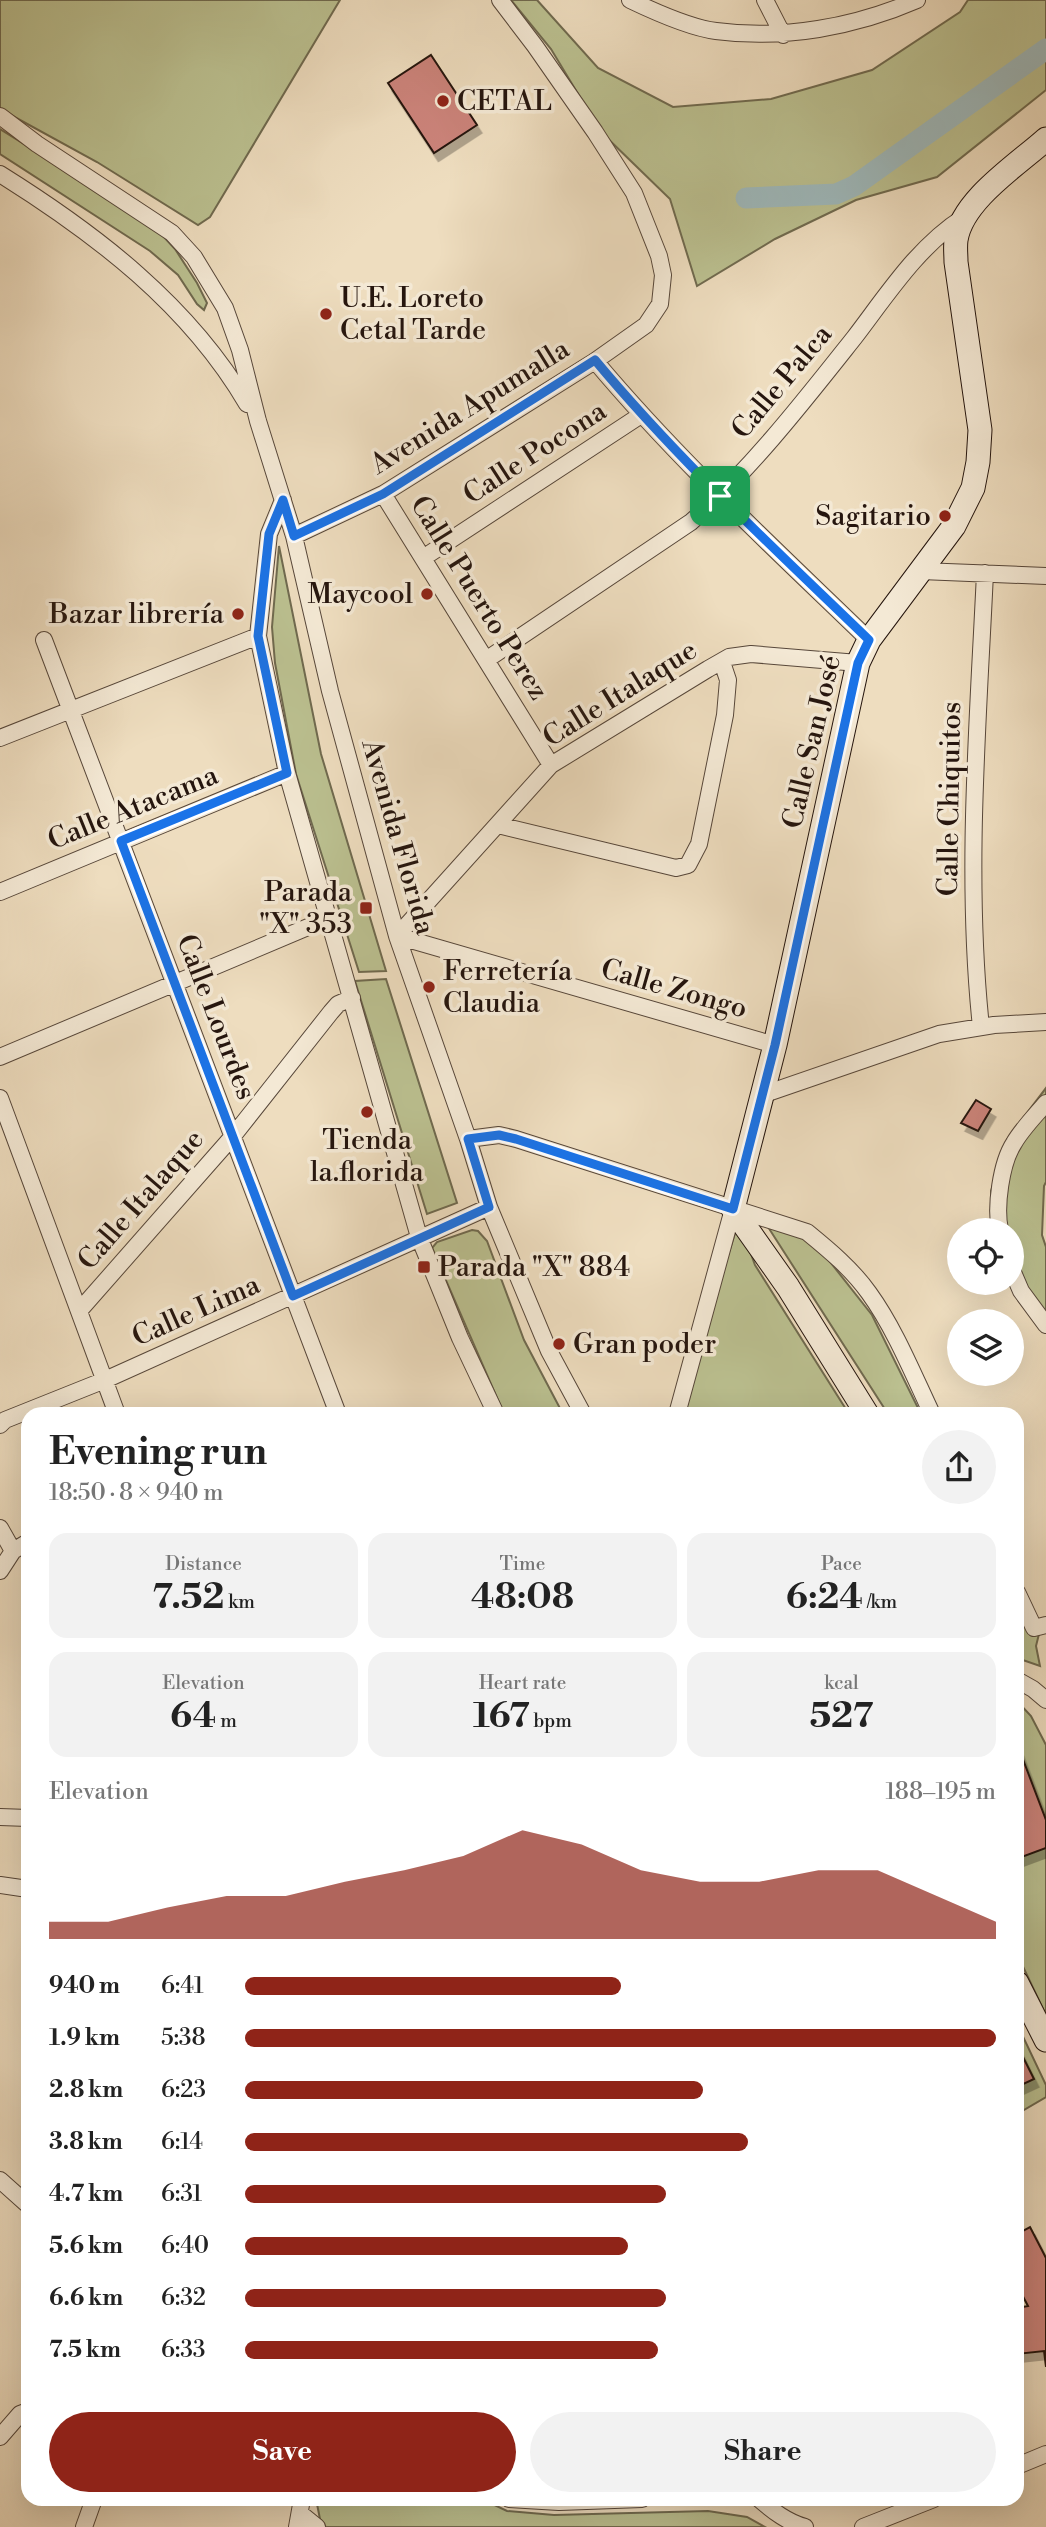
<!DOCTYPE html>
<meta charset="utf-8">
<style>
:root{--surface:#fff;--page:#f2f2f2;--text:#222;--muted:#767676;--accent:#8f2418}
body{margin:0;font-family:"Libre Bodoni",serif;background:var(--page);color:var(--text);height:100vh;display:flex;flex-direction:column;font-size:26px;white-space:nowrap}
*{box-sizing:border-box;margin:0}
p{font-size:23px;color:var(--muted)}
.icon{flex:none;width:38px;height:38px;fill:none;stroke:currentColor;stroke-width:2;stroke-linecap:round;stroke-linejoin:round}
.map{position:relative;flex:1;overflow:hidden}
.details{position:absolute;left:21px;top:1407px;width:1003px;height:1099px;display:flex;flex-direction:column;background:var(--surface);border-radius:21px;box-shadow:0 7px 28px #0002}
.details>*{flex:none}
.fabs{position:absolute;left:947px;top:1218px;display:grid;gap:14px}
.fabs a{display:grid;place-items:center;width:77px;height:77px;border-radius:50%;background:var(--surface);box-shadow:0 7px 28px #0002;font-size:35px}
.pin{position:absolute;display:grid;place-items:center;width:60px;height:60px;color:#fff;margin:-30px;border-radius:14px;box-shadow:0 4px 10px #0006}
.round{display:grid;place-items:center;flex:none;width:74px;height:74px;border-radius:37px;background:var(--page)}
.head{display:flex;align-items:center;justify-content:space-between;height:119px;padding:0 28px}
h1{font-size:38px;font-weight:800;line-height:52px}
.stats{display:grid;grid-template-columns:repeat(3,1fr);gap:10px;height:119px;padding:7px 28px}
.stats div{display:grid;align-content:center;border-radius:18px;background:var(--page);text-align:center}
.stats b{font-size:35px;font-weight:800}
.stats small{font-size:19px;font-weight:400}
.stats p{font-size:19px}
.chart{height:196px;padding:14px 28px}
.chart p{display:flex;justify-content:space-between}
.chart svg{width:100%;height:126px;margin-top:7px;fill:var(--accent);opacity:.7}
.button{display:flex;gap:14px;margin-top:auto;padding:14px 28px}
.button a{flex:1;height:80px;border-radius:42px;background:var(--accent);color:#fff;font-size:28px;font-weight:800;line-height:80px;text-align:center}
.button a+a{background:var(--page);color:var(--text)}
ul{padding:0 28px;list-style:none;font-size:23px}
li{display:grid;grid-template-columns:112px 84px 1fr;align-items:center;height:52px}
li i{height:18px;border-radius:9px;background:var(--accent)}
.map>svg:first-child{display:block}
.green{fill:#bbc090;stroke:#706a4f;stroke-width:2}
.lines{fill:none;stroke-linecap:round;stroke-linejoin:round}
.canal{stroke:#9eb9bc;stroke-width:21}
.building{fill:#cb837a;stroke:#25150e;stroke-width:2;filter:url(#shadow)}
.street-casing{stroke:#57473a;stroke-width:18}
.secondary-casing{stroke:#25150e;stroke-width:25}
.street{stroke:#f4e9d5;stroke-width:16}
.secondary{stroke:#f4e9d5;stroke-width:23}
.route-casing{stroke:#fff;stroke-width:14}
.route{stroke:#1a73e8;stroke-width:9}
.poi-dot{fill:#8f2418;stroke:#f4e9d5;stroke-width:2.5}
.labels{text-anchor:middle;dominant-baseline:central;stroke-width:7;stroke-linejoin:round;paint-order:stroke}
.poi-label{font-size:28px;fill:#25150e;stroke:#f4e9d5;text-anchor:start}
.street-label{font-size:28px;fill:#25150e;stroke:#f4e9d5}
</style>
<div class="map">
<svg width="1046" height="2527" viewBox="0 0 1046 2527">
<defs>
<filter id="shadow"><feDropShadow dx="4.5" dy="8" stdDeviation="0" flood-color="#0004"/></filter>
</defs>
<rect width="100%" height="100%" fill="#eeddbf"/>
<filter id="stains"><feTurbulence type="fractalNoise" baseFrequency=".00286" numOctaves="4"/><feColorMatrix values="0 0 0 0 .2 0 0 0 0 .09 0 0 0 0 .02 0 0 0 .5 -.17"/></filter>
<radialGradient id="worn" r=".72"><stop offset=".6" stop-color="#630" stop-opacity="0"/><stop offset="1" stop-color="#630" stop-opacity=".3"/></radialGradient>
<path class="green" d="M0,0H340L210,217L198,225L97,162L0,109Z
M511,0H537L598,68L673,107L771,99L872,70L960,12L968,0H1046V90L937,177L856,200L775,239L697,286L670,199L601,132L551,49Z
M0,129L151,223L175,249L197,283L207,303L204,310L197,304L178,275L150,251L0,154Z
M279,546L321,754L386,971L359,972L296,774L275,663L272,627Z
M386,979L457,1203L427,1214L355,981Z
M1046,1088V1182L1044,1186L1042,1235L1046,1247V1331L1012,1280V1230H993L991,1191L1008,1138Z
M739,1221L755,1265L849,1414H677Z
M768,1227L812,1239L872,1315L921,1414H888Z
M472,1230L478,1231L487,1241L524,1340L563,1414H504L432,1248L437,1242Z
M1017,1605L1039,1634L1036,1646L1040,1666L1017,1658Z
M1017,1701L1031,1716L1046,1745V2015L1017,1954Z
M1017,2024L1046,2085V2097L1017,2114Z
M316,2499H482L507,2511L554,2515L708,2511L747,2517L765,2527H326L320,2519Z"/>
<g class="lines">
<path class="canal" d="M746,198L836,194L854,186L1046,49"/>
</g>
<path class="building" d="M431,55L477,125L434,153L388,83Z
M976,1100L991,1109L978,1131L961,1123Z
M1019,1749L1046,1820V1848L1019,1858L1017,1851V1750Z
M1017,2045L1034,2079L1017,2087Z
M1030,2227L1046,2258V2367L1044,2351L1017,2354V2308L1028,2306L1017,2285V2234Z"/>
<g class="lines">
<defs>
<path id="street" d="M630,0C653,11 691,28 716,31C783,40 855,27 917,0
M765,0L783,35
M0,116L37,144L172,233L194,257L225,308L240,350L258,421L294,536L330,691L397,936L468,1139L489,1207L549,1351L583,1414
M0,174C96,234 189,305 247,404
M595,361C679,461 775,549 869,640
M383,494L551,765
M283,500L269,534L258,636L287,773L419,1237L460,1338L496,1414
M294,536L383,494L595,361L646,325L660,304L663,275L659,256L634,193L595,132L535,46L500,0
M423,558L641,415
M921,571L1046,576
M44,640L338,1414
M486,660L691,522C752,468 804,401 854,338C887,295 918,246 964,217
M0,738L258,636
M498,825L676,868L688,865L699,844L725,715L728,680L722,662
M0,892L287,773
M981,1027C965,877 978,724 985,573
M775,1045L397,936L551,765L708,669L729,657L751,654L858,663
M0,1057L327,919
M762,1095L939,1034L994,1025L1046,1022
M0,1098L117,1414
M468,1139L499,1135L516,1139L807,1232C829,1250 852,1269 869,1293C895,1329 913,1374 932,1414
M1000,1230C995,1207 1001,1163 1014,1143C1022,1129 1035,1116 1046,1103
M1012,1270L1021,1291L1046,1325
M79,1311L233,1136L331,1012L338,1004L352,998
M677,1414L733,1209
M0,1425L5,1420L105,1380L489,1207
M0,1528L13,1551
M0,1571L13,1551L28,1542
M1017,1592L1034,1628L1046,1625
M1017,1680L1033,1689L1046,1700
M0,1817L28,1818
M0,1885L28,1889
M0,2180L28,2205
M0,2437L20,2414L28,2411
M1017,2466L1046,2454
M509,2499L559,2502L642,2499
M759,2499C773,2511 787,2522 805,2527
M301,2514L317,2527
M84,2527L94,2499
M297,2527L302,2499
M863,2527L934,2499"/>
<path id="secondary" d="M867,1414L788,1287L733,1209L775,1045L858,663L869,640L954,526L973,488L978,462L980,430L956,262C956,255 955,247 956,240C962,200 1017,165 1046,139
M1017,1983L1046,2040"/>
</defs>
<use href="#street" class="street-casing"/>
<use href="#secondary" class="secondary-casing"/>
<use href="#street" class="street"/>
<use href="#secondary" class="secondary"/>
</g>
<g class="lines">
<defs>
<path id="route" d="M595,360C679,461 775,549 869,640L858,663L775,1045L733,1209L516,1139L499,1135L468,1139L489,1207L293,1296L121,841L287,773L258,636L269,534L283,500L294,536L383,494Z"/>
</defs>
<use href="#route" class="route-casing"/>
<use href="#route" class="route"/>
</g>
<g class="poi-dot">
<circle cx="443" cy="101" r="7"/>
<circle cx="326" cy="314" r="7"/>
<circle cx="945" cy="516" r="7"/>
<circle cx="427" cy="594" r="7"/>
<circle cx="238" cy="614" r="7"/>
<rect x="359" y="901" width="14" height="14" rx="3.5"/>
<circle cx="429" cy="987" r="7"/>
<circle cx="367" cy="1112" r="7"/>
<rect x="417" y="1260" width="14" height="14" rx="3.5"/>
<circle cx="559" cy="1344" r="7"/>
</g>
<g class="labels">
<g class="poi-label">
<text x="457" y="101">CETAL</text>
<text x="340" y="298">U.E. Loreto<tspan x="340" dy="32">Cetal Tarde</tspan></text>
<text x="931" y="516" text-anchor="end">Sagitario</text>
<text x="413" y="594" text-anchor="end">Maycool</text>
<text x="224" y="614" text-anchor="end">Bazar librería</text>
<text x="352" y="892" text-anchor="end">Parada<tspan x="352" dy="32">"X" 353</tspan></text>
<text x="443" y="971">Ferretería<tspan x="443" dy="32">Claudia</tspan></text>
<text x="367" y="1140" text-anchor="middle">Tienda<tspan x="367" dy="32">la.florida</tspan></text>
<text x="438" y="1267">Parada "X" 884</text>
<text x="573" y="1344">Gran poder</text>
</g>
<g class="street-label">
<text transform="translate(782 382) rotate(-50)">Calle Palca</text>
<text transform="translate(470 407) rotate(-32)">Avenida Apumalla</text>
<text transform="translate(535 453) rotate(-33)">Calle Pocona</text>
<text transform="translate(479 598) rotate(58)">Calle Puerto Perez</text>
<text transform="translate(620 694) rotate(-32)">Calle Italaque</text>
<text transform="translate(812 742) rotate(-77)">Calle San José</text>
<text transform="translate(950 799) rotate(-89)">Calle Chiquitos</text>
<text transform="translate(133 808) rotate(-22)">Calle Atacama</text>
<text transform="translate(398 837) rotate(74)">Avenida Florida</text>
<text transform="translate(674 989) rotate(16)">Calle Zongo</text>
<text transform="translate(216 1017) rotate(69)">Calle Lourdes</text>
<text transform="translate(141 1200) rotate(-49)">Calle Italaque</text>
<text transform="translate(196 1311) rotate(-24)">Calle Lima</text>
</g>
</g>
<rect width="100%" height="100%" filter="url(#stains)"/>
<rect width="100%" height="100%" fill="url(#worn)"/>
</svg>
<div class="fabs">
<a><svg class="icon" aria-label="locate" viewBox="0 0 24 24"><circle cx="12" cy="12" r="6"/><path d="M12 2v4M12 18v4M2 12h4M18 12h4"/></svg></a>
<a><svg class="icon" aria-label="layers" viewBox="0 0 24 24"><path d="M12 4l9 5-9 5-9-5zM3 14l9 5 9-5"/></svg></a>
</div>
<div class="pin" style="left:720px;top:496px;background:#1e9e55"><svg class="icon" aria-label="arrive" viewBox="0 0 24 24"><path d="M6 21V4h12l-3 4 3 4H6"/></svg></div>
<section class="details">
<div class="head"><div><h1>Evening run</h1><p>18:50 · 8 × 940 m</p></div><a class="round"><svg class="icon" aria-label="share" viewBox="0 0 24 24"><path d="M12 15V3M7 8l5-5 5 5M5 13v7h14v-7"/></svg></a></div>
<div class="stats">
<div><p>Distance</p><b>7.52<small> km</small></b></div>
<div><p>Time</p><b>48:08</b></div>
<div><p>Pace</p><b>6:24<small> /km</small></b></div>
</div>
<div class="stats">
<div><p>Elevation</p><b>64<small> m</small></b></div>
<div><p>Heart rate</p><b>167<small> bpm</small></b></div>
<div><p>kcal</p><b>527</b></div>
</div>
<div class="chart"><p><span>Elevation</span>188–195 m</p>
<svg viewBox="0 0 160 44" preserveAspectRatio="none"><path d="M0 44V38L10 38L20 33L30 29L40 29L50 24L60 20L70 15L80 6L90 11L100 20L110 24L120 24L130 20L140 20L150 29L160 38V44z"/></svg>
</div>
<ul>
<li><b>940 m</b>6:41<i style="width:50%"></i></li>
<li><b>1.9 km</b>5:38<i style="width:100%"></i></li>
<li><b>2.8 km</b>6:23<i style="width:61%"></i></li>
<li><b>3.8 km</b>6:14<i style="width:67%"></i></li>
<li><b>4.7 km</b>6:31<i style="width:56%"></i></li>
<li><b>5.6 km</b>6:40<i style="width:51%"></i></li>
<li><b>6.6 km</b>6:32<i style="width:56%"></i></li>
<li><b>7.5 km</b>6:33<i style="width:55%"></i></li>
</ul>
<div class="button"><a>Save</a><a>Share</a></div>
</section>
</div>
